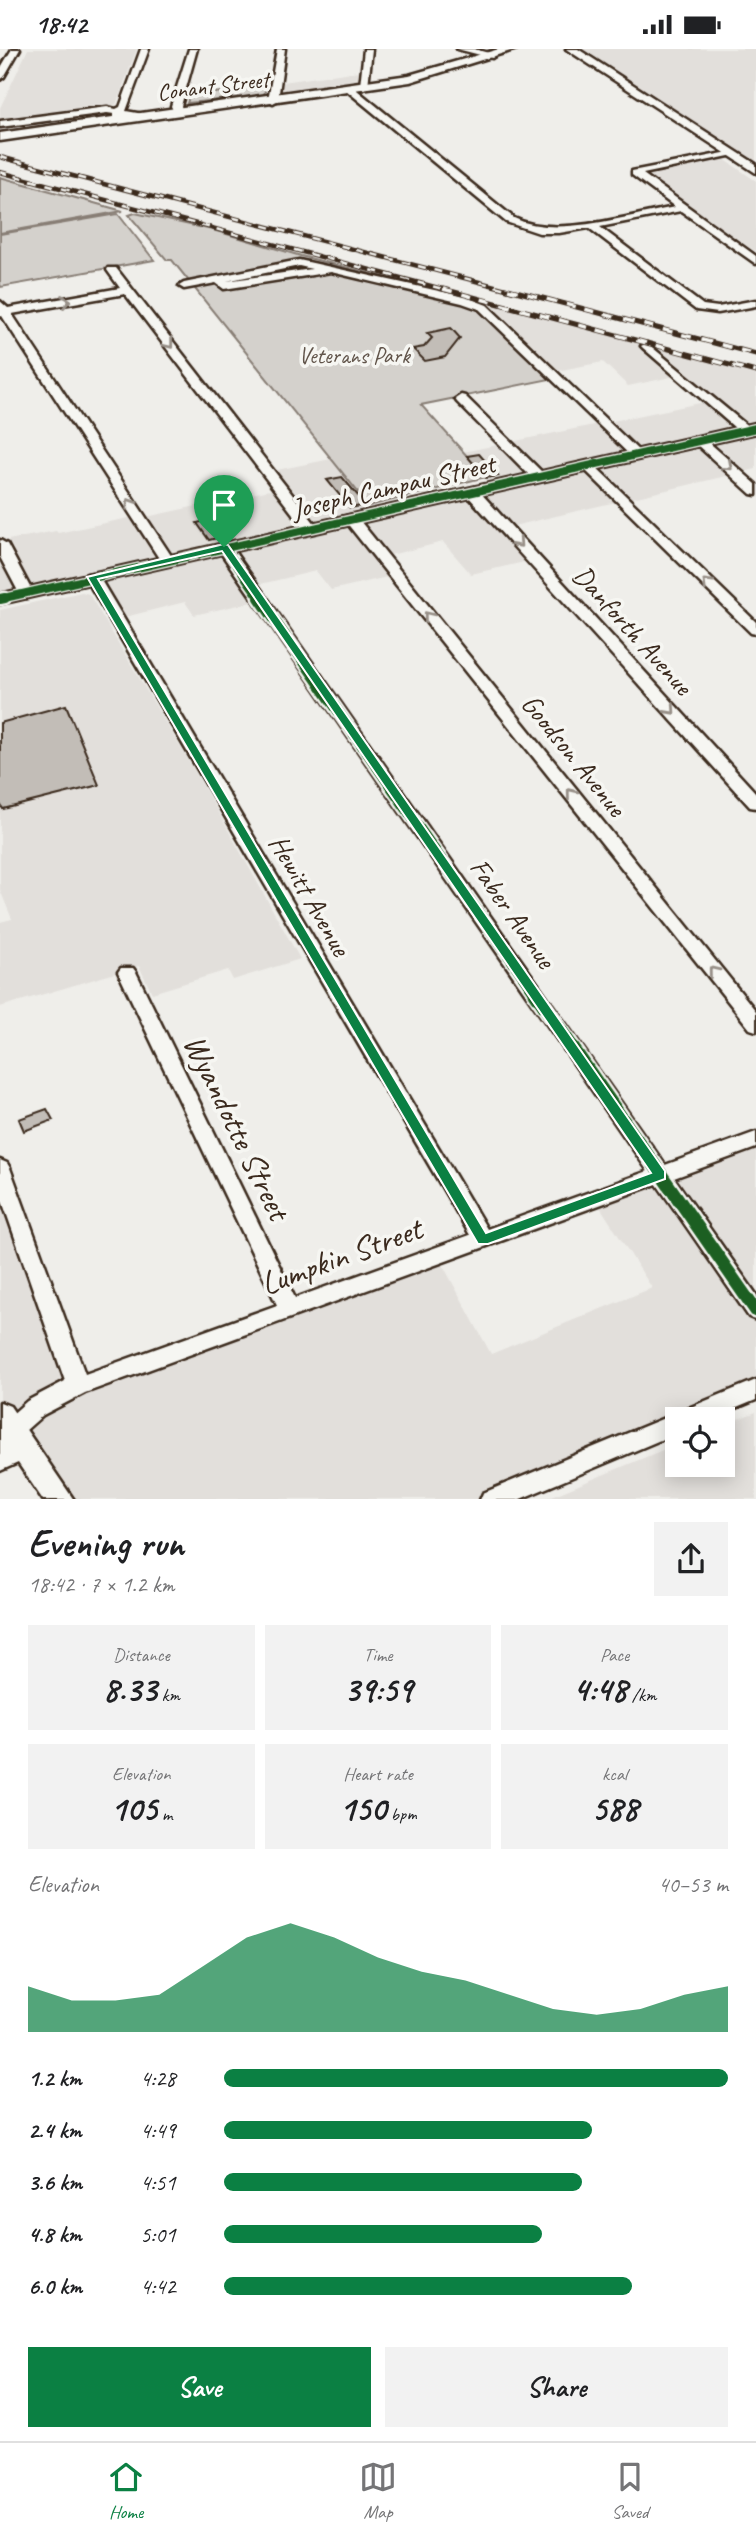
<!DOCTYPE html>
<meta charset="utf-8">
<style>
:root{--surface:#fff;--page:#f2f2f2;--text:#202124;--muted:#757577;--line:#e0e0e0;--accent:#0b8043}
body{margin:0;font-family:Caveat,sans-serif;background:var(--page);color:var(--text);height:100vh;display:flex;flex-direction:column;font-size:26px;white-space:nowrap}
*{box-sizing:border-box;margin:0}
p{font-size:23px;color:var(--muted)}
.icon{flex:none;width:38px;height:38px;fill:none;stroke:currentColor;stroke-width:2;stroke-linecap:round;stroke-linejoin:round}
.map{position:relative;height:1450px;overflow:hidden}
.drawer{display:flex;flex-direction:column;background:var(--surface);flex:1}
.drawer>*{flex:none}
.buttons{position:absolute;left:665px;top:1358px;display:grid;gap:14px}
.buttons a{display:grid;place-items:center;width:70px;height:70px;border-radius:0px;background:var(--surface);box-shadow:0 4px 18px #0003;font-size:35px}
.pin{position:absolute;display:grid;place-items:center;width:60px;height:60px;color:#fff;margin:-72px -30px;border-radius:50% 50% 50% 0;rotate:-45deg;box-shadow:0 0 7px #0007}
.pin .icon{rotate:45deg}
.round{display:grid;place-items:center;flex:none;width:74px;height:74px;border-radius:0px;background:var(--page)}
.headline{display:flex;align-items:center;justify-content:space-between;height:119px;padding:0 28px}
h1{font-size:38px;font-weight:700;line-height:52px}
.stats{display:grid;grid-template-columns:repeat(3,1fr);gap:10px;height:119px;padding:7px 28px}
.stats div{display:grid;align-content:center;border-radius:0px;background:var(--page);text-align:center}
.stats b{font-size:35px;font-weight:700}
.stats small{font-size:19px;font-weight:400}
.stats p{font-size:19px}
.chart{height:196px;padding:14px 28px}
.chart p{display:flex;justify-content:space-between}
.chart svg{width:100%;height:126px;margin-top:7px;fill:var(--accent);opacity:.7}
.action{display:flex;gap:14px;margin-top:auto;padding:14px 28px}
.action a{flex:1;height:80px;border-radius:0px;background:var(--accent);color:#fff;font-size:28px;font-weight:700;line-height:80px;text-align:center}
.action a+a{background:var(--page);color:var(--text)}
ul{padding:0 28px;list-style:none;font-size:23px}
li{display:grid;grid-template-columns:112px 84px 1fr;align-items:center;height:52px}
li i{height:18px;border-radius:9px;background:var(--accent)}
.status{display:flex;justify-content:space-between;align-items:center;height:49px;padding:0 35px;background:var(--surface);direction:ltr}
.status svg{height:19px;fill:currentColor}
.tab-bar{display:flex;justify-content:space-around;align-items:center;height:98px;border-top:2px solid var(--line);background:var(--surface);font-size:19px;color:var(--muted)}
.tab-bar a{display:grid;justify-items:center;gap:4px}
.tab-bar .active{color:var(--accent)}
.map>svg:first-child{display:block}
.built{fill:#e2dfdb}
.green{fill:#d4d1cc;stroke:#887e75;stroke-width:2}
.building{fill:#c2bdb7;stroke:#3b2a1e;stroke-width:2}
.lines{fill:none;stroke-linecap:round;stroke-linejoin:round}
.minor-casing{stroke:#3b2a1e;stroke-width:5}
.tertiary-casing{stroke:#3b2a1e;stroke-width:5}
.secondary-casing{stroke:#3b2a1e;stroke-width:5}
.minor{fill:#f6f6f2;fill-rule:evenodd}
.tertiary{fill:#f6f6f2;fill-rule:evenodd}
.secondary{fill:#f6f6f2;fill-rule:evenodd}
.rail-far1-casing{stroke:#3b2a1e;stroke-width:4.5}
.rail-casing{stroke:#3b2a1e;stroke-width:5}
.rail-far1{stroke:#f6f6f2;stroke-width:2.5;stroke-dasharray:8;stroke-linecap:butt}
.rail{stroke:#f6f6f2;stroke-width:3.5;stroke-dasharray:10;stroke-linecap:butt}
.cycleway-far2-casing{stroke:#f6f6f2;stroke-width:11}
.cycleway-far1-casing{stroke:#f6f6f2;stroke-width:15}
.cycleway-casing{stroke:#f6f6f2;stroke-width:18}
.cycleway-far2{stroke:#1b5e20;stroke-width:8}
.cycleway-far1{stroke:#1b5e20;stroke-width:10}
.cycleway{stroke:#1b5e20;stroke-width:13}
.oneway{stroke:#989088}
.route{fill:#0b8043;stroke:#fff;stroke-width:2;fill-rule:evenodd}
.labels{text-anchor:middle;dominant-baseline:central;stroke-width:7;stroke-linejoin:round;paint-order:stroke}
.far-street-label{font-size:23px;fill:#3b2a1e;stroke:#f6f6f2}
.far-park-label{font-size:23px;fill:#61544a;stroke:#f6f6f2}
.street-label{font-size:28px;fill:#3b2a1e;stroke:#f6f6f2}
.near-street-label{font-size:33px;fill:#3b2a1e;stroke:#f6f6f2}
</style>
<div class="status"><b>18:42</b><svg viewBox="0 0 49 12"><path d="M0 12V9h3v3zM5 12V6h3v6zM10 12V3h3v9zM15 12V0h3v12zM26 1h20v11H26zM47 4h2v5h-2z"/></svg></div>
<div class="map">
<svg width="756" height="1451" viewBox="0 0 756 1451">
<rect width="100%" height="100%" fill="#efeeea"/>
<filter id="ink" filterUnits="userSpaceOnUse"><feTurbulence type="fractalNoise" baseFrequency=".0143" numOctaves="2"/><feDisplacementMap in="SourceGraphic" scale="14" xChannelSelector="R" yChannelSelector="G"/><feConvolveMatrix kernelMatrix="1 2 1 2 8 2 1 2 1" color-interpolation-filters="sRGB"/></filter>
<g filter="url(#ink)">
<path class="built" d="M28,0H137L116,56L16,71L0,70V59Z
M582,0H756V113Z
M359,22L357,34L281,45L283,33Z
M721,108L756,132V203L640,123Z
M489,252L756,323V420L505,479L533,511L471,525L443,493L382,508L396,526L331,541L316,522L252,537L261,551L194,566L185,553L117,570L92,528L0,550V504L14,501L8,491L56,482L58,484L138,467H151L279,439L267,423L331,410L376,464L493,437L463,403L710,352L681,326L628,337L603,313L551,323L483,258Z
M82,543L89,545L202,734L300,910L233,931L228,921L152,944L139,917L0,958V873L12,870L0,841V561Z
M756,1091V1341L686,1370H677V1374L491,1450H60L0,1365V1119L77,1337L438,1207L491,1305L652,1239L595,1150Z
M756,1363V1450H545L677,1395V1416H723V1376Z"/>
<path class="green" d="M266,36L264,47L187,54L189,48Z
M0,128L123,162L0,184Z
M135,164L213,181L301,207L467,249L550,330L421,356L486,428L369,457L172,211H167L129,166Z
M118,165L154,211L1,238L0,236V185Z"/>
<path class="building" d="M451,279L460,289L445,308L425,312L413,300L424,298L432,289L427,284Z
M479,405L486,413L498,427L486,429L467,407Z
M342,428L366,456L350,459L327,431Z
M212,470L224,487L209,491L197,474Z
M66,656L99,736L3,760L0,755V674Z
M47,1060L53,1071L24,1082L19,1070Z"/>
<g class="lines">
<defs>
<path id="minor" d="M12,0H20L4,28L0,31V20Z
M141,0H149L126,62L143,65V69L124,67L122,72L119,73L114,70V65L107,64L0,78V72L107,58L116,60L120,58Z
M189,0H197L181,57L183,63L178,66L175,65L171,57Z
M277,0H285L278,51L273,54L268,51Z
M364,0H372L368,37L364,40L360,37Z
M457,0H474L496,6L492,9Z
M346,37H352L514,169C556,190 629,166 675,158L632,126V122L734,102V106L643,125L756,207V215L681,162L600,178L703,256L718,258L756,251V257L718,264L696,261L589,179L559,184H539L506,173L346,41Z
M299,211L466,248L487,256L643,406L637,410L633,409L479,260L462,254L331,223L224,240L216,234L184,240L179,237L184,234ZM299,217L312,220L226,232Z
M108,219H116L316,476V482H306L125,245L12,265L174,511L172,514H162L2,267H0V252L8,259L120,239L107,221Z
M647,294L750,379V385H742L643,299L641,297Z
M461,346L465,347L544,425V431H534L457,353L455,350Z
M700,388L704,389L756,435V446L751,445L696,395L694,392Z
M588,413L592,414L756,573V585L751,584L584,420V414Z
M472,439L477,440L756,744V759L750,758L467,446L466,443Z
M351,466L356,467L756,962V982L750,980L346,473V467Z
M0,491L7,495L33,544L31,547L26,548L19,544L0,508Z
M224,494L229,495L665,1116L756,1083V1099L674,1129L756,1245V1271L749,1268L657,1135L85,1344L43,1366L8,1397L0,1400V1376L27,1352L65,1332L0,1146V1111L7,1114L10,1119L85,1325L277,1256L118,923L121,919H133L136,923L295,1249L470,1186L85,528L87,525L92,524L99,528L487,1180L648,1122L217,498Z
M756,1331V1351L710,1370H677V1384L518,1451H480L483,1444Z"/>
<path id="tertiary" d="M566,0H578L756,115V124Z
M756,374V384L0,555V545Z
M0,1353L10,1357L74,1451H43L18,1414L0,1422V1395L4,1393L0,1387Z"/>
<path id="secondary" d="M499,0H517L410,33L0,92V84L409,26Z"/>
</defs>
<use href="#minor" class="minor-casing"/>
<use href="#tertiary" class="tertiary-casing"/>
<use href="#secondary" class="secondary-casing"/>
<use href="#minor" class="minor"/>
<use href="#tertiary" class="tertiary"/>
<use href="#secondary" class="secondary"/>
<defs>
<path id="rail-far1" d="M0,108L514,242
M0,123L450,242"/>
<path id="rail" d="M443,240L756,323
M508,240L756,305"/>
</defs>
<use href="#rail-far1" class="rail-far1-casing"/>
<use href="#rail" class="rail-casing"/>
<use href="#rail-far1" class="rail-far1"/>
<use href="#rail" class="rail"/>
<defs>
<path id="cycleway-far2" d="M224,498L261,551
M0,550L756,379"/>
<path id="cycleway-far1" d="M259,549L536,946
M0,550L5,549"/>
<path id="cycleway" d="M535,944L756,1262"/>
</defs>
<use href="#cycleway-far2" class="cycleway-far2-casing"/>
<use href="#cycleway-far1" class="cycleway-far1-casing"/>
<use href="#cycleway" class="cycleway-casing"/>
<use href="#cycleway-far2" class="cycleway-far2"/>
<use href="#cycleway-far1" class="cycleway-far1"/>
<use href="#cycleway" class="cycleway"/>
</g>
<defs><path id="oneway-chevron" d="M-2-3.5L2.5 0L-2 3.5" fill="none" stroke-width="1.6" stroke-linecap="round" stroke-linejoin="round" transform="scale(1.75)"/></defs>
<g class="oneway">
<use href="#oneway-chevron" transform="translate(66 252) rotate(-10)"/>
<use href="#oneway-chevron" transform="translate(169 295) rotate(52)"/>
<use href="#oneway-chevron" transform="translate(728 417) rotate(41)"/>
<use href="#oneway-chevron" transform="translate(130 454) rotate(-123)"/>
<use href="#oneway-chevron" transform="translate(518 494) rotate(48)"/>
<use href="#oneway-chevron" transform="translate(707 534) rotate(-136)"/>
<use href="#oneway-chevron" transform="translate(428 567) rotate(-129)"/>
<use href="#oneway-chevron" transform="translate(671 661) rotate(48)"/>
<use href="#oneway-chevron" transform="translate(571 744) rotate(-129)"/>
<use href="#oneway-chevron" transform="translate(713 922) rotate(-129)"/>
</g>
</g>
<path class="route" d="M224,495L228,496L665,1122V1130L488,1195H478L87,528ZM222,502L651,1124L486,1184L98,530Z"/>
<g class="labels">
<g class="far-street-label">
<text transform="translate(213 37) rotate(-7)">Conant Street</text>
</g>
<g class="far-park-label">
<text x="354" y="306">Veterans Park</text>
</g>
<g class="street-label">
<text transform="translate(393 437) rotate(-13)">Joseph Campau Street</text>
<text transform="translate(633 581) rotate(48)">Danforth Avenue</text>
<text transform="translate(574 706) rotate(51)">Goodson Avenue</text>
<text transform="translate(310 846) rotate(60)">Hewitt Avenue</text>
<text transform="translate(513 864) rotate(55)">Faber Avenue</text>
</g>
<g class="near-street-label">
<text transform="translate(237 1078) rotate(64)">Wyandotte Street</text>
<text transform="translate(341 1207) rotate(-20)">Lumpkin Street</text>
</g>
</g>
</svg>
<div class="buttons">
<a><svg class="icon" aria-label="locate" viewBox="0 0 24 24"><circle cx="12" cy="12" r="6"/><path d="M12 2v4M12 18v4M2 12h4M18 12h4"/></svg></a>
</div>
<div class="pin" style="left:224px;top:498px;background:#1e9e55"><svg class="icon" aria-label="arrive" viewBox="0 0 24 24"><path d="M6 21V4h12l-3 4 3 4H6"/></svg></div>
</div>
<section class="drawer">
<div class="headline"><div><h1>Evening run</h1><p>18:42 · 7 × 1.2 km</p></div><a class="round"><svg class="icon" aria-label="share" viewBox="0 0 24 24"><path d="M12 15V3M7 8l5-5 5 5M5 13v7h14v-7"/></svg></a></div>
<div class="stats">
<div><p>Distance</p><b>8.33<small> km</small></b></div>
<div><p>Time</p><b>39:59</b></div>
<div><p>Pace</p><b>4:48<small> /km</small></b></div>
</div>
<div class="stats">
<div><p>Elevation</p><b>105<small> m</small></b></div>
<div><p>Heart rate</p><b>150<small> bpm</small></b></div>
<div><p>kcal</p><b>588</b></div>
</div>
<div class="chart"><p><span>Elevation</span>40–53 m</p>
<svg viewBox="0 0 160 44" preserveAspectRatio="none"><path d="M0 44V28L10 33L20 33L30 31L40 21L50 11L60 6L70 11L80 18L90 23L100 26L110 31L120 36L130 38L140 36L150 31L160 28V44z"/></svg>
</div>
<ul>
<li><b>1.2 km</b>4:28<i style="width:100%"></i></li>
<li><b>2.4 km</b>4:49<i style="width:73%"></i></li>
<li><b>3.6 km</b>4:51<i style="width:71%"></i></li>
<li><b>4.8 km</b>5:01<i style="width:63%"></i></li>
<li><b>6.0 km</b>4:42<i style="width:81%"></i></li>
</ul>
<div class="action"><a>Save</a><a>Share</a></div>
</section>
<nav class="tab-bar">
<a class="active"><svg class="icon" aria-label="home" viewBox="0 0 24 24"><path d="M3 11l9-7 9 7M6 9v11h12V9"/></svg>Home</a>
<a><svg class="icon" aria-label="map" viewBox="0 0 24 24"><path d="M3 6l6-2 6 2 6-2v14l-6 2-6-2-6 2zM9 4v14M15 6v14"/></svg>Map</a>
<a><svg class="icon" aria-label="saved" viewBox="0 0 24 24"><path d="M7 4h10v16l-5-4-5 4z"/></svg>Saved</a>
</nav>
